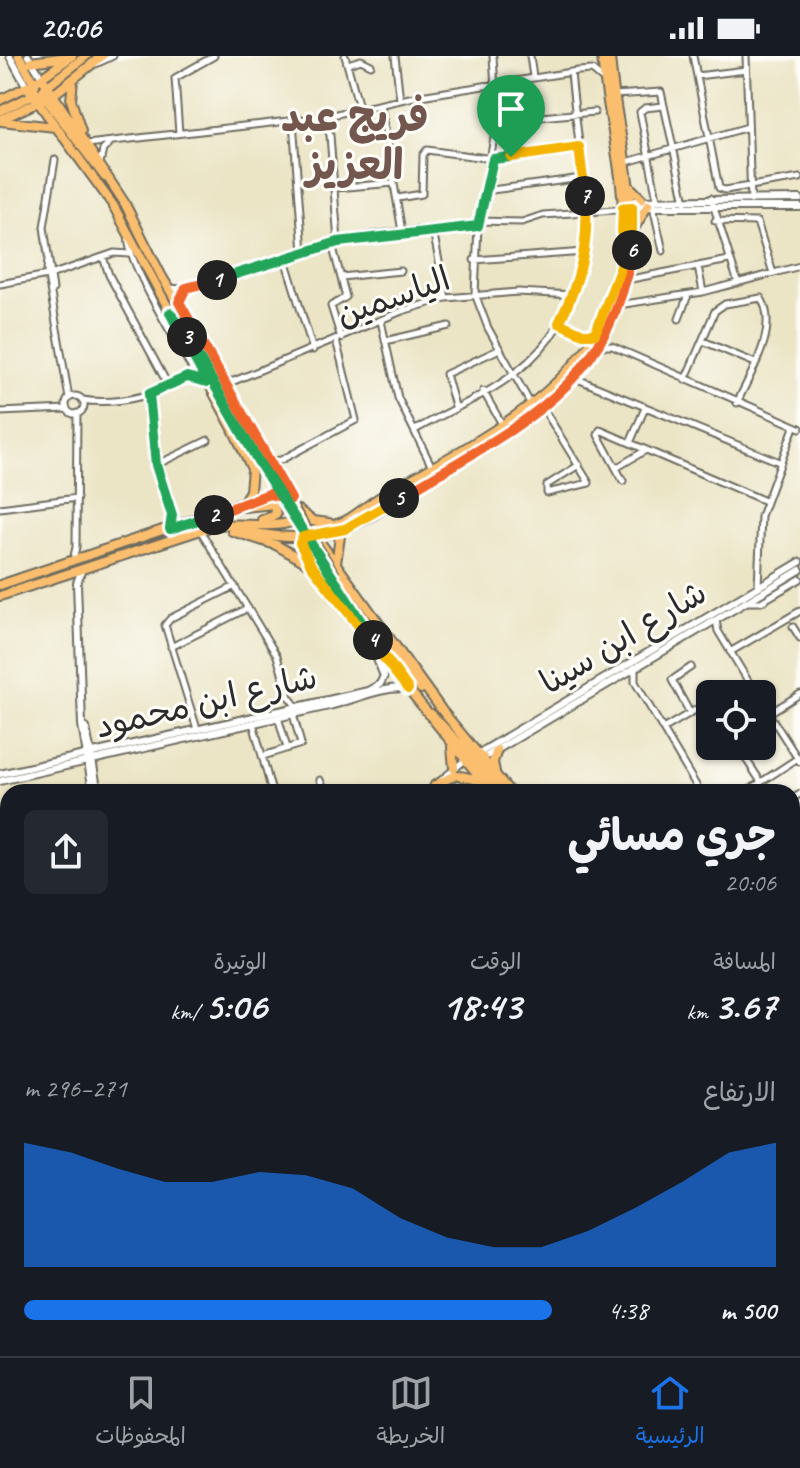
<!DOCTYPE html>
<html lang="ar">
<meta charset="utf-8">
<style>
:root{--surface:#171b24;--page:#242831;--text:#f1f3f6;--muted:#9ea1a6;--line:#363941;--accent:#1a73e8}
body{margin:0;font-family:Caveat,"Playpen Sans Arabic",sans-serif;background:var(--page);color:var(--text);direction:rtl;height:100vh;display:flex;flex-direction:column;font-size:30px;white-space:nowrap}
*{box-sizing:border-box;margin:0}
p{font-size:26px;color:var(--muted)}
.icon{flex:none;width:44px;height:44px;fill:none;stroke:currentColor;stroke-width:2;stroke-linecap:round;stroke-linejoin:round}
.map{position:relative;flex:1;overflow:hidden;direction:ltr}
.side{position:absolute;left:0px;top:728px;width:800px;height:572px;display:flex;flex-direction:column;background:var(--surface);border-radius:24px 24px 0 0;box-shadow:0 2px 6px #0004;direction:rtl}
.side>*{flex:none}
.tools{position:absolute;left:696px;top:624px;display:grid;gap:16px}
.tools a{display:grid;place-items:center;width:80px;height:80px;border-radius:12px;background:var(--surface);box-shadow:0 2px 6px #0004;font-size:40px}
.pin{position:absolute;display:grid;place-items:center;width:68px;height:68px;color:#fff;margin:-82px -34px;border-radius:50% 50% 50% 0;rotate:-45deg;box-shadow:0 0 8px #0007}
.pin .icon{rotate:45deg}
.km{position:absolute;width:40px;height:40px;margin:-20px;border-radius:50%;background:#222;color:#fff;font-size:22px;line-height:40px;text-align:center}
.round{display:grid;place-items:center;flex:none;width:84px;height:84px;border-radius:12px;background:var(--page)}
.headline{display:flex;align-items:center;justify-content:space-between;height:136px;padding:0 24px}
h1{font-size:44px;font-weight:700;line-height:60px}
.figures{display:grid;grid-template-columns:repeat(3,1fr);gap:12px;height:136px;padding:8px 24px}
.figures div{display:grid;align-content:center}
.figures b{font-size:40px;font-weight:700}
.figures small{font-size:22px;font-weight:400}
.figures p{font-size:22px}
.chart{height:224px;padding:16px 24px}
.chart p{display:flex;justify-content:space-between}
.chart svg{width:100%;height:144px;margin-top:8px;fill:var(--accent);opacity:.7}
ul{padding:0 24px;list-style:none;font-size:26px}
li{display:grid;grid-template-columns:128px 96px 1fr;align-items:center;height:60px}
li i{height:20px;border-radius:10px;background:var(--accent)}
.status{display:flex;justify-content:space-between;align-items:center;height:56px;padding:0 40px;background:var(--surface);direction:ltr}
.status svg{height:22px;fill:currentColor}
.tab-bar{display:flex;justify-content:space-around;align-items:center;height:112px;border-top:2px solid var(--line);background:var(--surface);font-size:22px;color:var(--muted)}
.tab-bar a{display:grid;justify-items:center;gap:4px}
.tab-bar .on{color:var(--accent)}
.map>svg:first-child{display:block}
.lines{fill:none;stroke-linecap:round;stroke-linejoin:round}
.minor-casing{stroke:#6e6c61;stroke-width:9}
.tertiary-casing{stroke:#6e6c61;stroke-width:10}
.primary-casing{stroke:#6e6c61;stroke-width:12}
.trunk-casing{stroke:#6e6c61;stroke-width:12}
.motorway-casing{stroke:#6e6c61;stroke-width:13}
.minor{stroke:#fff;stroke-width:5}
.tertiary{stroke:#fff;stroke-width:6}
.primary{stroke:#fabe6e;stroke-width:8}
.trunk{stroke:#fabe6e;stroke-width:8}
.motorway{stroke:#fabe6e;stroke-width:9}
.primary-bridge-casing{stroke:#6e6c61;stroke-width:12;stroke-linecap:butt}
.primary-bridge{stroke:#fabe6e;stroke-width:8}
.split-1-casing{stroke:#fff;stroke-width:16}
.split-2-casing{stroke:#fff;stroke-width:16}
.split-3-casing{stroke:#fff;stroke-width:16}
.split-4-casing{stroke:#fff;stroke-width:16}
.split-5-casing{stroke:#fff;stroke-width:16}
.split-6-casing{stroke:#fff;stroke-width:16}
.split-7-casing{stroke:#fff;stroke-width:16}
.split-8-casing{stroke:#fff;stroke-width:16}
.split-1{stroke:#22a559;stroke-width:10}
.split-2{stroke:#f0652b;stroke-width:10}
.split-3{stroke:#22a559;stroke-width:10}
.split-4{stroke:#22a559;stroke-width:10}
.split-5{stroke:#f5b400;stroke-width:10}
.split-6{stroke:#f0652b;stroke-width:10}
.split-7{stroke:#f5b400;stroke-width:10}
.split-8{stroke:#f5b400;stroke-width:10}
.labels{text-anchor:middle;dominant-baseline:central;stroke-width:6;stroke-linejoin:round;paint-order:stroke}
.street-label{font-size:34px;fill:#2b2b2b;stroke:#fdfcf7}
.district-label{font-size:42px;font-weight:bold;fill:#73574f;stroke:#fdfcf7}
</style>
<div class="status"><b>20:06</b><svg viewBox="0 0 49 12"><path d="M0 12V9h3v3zM5 12V6h3v6zM10 12V3h3v9zM15 12V0h3v12zM26 1h20v11H26zM47 4h2v5h-2z"/></svg></div>
<div class="map">
<svg width="800" height="1300" viewBox="0 0 800 1300">
<rect width="100%" height="100%" fill="#fdfcf7"/>
<filter id="ink" filterUnits="userSpaceOnUse"><feTurbulence type="fractalNoise" baseFrequency=".0125" numOctaves="2"/><feDisplacementMap in="SourceGraphic" scale="16" xChannelSelector="R" yChannelSelector="G"/><feConvolveMatrix kernelMatrix="1 2 1 2 8 2 1 2 1" color-interpolation-filters="sRGB"/></filter>
<filter id="wash" filterUnits="userSpaceOnUse"><feTurbulence type="fractalNoise" baseFrequency=".006" numOctaves="4" result="noise"/><feDisplacementMap in="SourceGraphic" scale="32" xChannelSelector="R" yChannelSelector="G"/><feGaussianBlur stdDeviation="1.8" result="paint"/><feColorMatrix in="noise" values="0 0 0 0 0 0 0 0 0 0 0 0 0 0 0 0 0 1.4 0 .05"/><feComposite in="paint" operator="in"/></filter>
<g filter="url(#wash)">
<rect width="100%" height="100%" fill="#ebe4c5"/>
</g>
<g filter="url(#ink)">
<g class="lines">
<defs>
<path id="minor" d="M345,0L360,55
M395,0L400,44
M493,0L497,65L478,170L475,238L488,272L530,347
M530,0L533,21
M693,0L719,132L725,134L800,122
M746,0L751,145
M96,8L113,0
M348,8L361,4L371,9
M697,20L746,14
M614,39L661,36L685,146
M381,50L402,176
M323,61L330,79L338,186
M293,65L303,196
M497,65L595,56
M179,77L175,22L214,0
M87,88L323,61L414,41L578,15L592,14L604,24
M627,106L748,71
M100,107L103,94L109,88
M336,132L394,127
M484,135L582,122
M398,142L422,138L423,99L427,94L493,103L579,91
M711,142L738,227
M657,143L640,56L645,52L663,50
M653,150L663,195
M479,165L522,166L543,159L615,154
M715,165L757,166L773,217
M433,174L446,242
M129,180C122,199 184,299 197,321L207,326
M332,188L346,241L331,250L341,282
M103,201L109,219L168,329
M48,203L47,215L69,342
M285,203L313,294
M474,204L585,196
M698,210L703,236
M341,221L401,215
M626,224L729,204
M0,228L53,218L114,197L130,198
M171,232C202,239 301,196 337,186C382,174 431,174 478,170
M53,233L44,171L55,104
M618,249L703,236L800,210
M679,263L688,239
M381,265L398,342L432,411
M559,267L583,278H594
M385,285L449,270
M703,285L755,307
M599,290H612L800,372
M575,322L779,406
M685,324L715,255L725,248L761,242C780,273 750,318 737,347
M224,325H234L402,255L446,242L518,236L573,239
M483,335L502,368
M149,338L156,404L172,459L170,470
M66 349a9 9 0 1 1 18 0a9 9 0 1 1-18 0Z
M82,344C107,348 136,344 160,334C172,329 183,320 196,321
M455,350L446,318L500,293
M543,352L589,427L547,437V429L579,409
M0,356L67,353
M415,374C447,355 486,340 515,317C616,239 580,123 571,16
M630,387L645,352
M272,405L281,404L356,364L336,284
M156,409L208,384
M616,412L646,394
M623,425L598,379L600,374L765,445
M0,452L77,442
M200,474L277,600L289,641L297,651
M73,505L76,491L77,357
M758,531L761,460L794,371
M746,546H761L800,523
M716,564L718,575L756,638
M793,571L800,582
M171,591L248,552
M730,596L800,555
M635,611V626L700,736
M762,647L800,706
M690,657L672,624L691,611
M768,658L800,638
M278,661L287,692
M253,667L272,736
M197,673L165,569L171,562L235,530
M663,673L702,650
M762,673L773,665
M725,690L731,694L737,690
M740,694L761,726
M263,700L301,688L293,658
M320,724L326,736
M427,736L465,704
M746,736L798,702
M792,743L800,738
M0,817L8,821
M0,921L8,920
M0,967L8,966
M0,1019L8,1043
M0,1101L8,1103
M0,1194L8,1164
M0,1211L8,1212
M0,1247L8,1241
M0,1259L8,1281
M12,1292L14,1300
M425,1292L426,1300
M473,1292L477,1300
M703,1292L707,1300
M760,1292L763,1300
M0,1294L2,1300
M117,1300V1292
M493,1300L511,1292
M627,1300L646,1292"/>
<path id="tertiary" d="M10,0L27,31
M28,0L42,22
M628,145L800,143
M628,151H800
M82,513L77,527L82,669L93,736
M86,672L98,736
M476,699L800,506
M480,704L800,514
M0,718L368,635L380,628L384,620L373,593
M0,725L329,650C354,644 385,629 408,633
M250,1292L253,1300
M533,1292L537,1300"/>
<path id="primary" d="M19,0L35,29
M31,6L67,1
M42,22L124,146L163,223
M73,24L71,44L81,75
M27,31L113,149L232,371L252,413L250,435L242,448
M27,31L43,39L105,121
M44,33L86,0
M0,44L34,27L72,0
M0,55L35,38
M0,64L53,39L102,0
M1,65L55,71
M629,130L642,143
M635,171L648,149
M161,219L292,444
M229,344L263,403
M244,451L274,448L276,459L262,464
M298,454L313,465L329,467
M225,467C258,481 298,485 333,477C368,467 402,440 433,420C518,367 602,330 626,223C643,148 615,75 610,0
M232,475L276,489L307,507
M315,479L441,653
M336,507L341,474
M335,519L373,575L421,633
M0,529L263,440L291,442
M0,540L213,470C237,465 281,475 297,463L298,455
M406,630L492,736
M408,633L311,509L300,487C308,469 332,473 347,464C359,457 370,447 382,440C487,378 625,320 624,176C624,117 607,58 602,0
M439,651L510,736
M431,658L472,701L483,702
M452,691L454,712
M470,704L476,706L501,736
M495,716L493,706L497,694
M435,729L456,719L479,724"/>
<path id="trunk" d="M792,1030L800,1024
M792,1042L800,1035
M792,1056L800,1050
M0,1280L7,1300
M210,1293L233,1294L243,1299
M128,1300L159,1292
M158,1300L188,1292
M182,1300L213,1292
M255,1300L257,1292"/>
<path id="motorway" d="M800,1059L796,1076L800,1095
M792,1104L800,1117
M792,1125L800,1138"/>
</defs>
<use href="#minor" class="minor-casing"/>
<use href="#tertiary" class="tertiary-casing"/>
<use href="#primary" class="primary-casing"/>
<use href="#trunk" class="trunk-casing"/>
<use href="#motorway" class="motorway-casing"/>
<use href="#minor" class="minor"/>
<use href="#tertiary" class="tertiary"/>
<use href="#primary" class="primary"/>
<use href="#trunk" class="trunk"/>
<use href="#motorway" class="motorway"/>
<defs>
<path id="primary-bridge" d="M263,403L335,519"/>
</defs>
<use href="#primary-bridge" class="primary-bridge-casing"/>
<use href="#primary-bridge" class="primary-bridge"/>
</g>
</g>
<g class="lines" filter="url(#ink)">
<defs>
<path id="split-1" d="M217,224L338,186L478,170L493,103L511,101"/>
<path id="split-2" d="M214,459L269,438L291,443L179,246L186,232L217,224"/>
<path id="split-3" d="M187,281L170,257L207,326L187,321L149,338L156,409L172,459L170,473L214,459"/>
<path id="split-4" d="M187,281L258,405L373,584"/>
<path id="split-5" d="M373,584L408,633L311,509L300,487L303,481L345,473L399,442"/>
<path id="split-6" d="M399,442C509,373 609,338 632,194"/>
<path id="split-7" d="M585,140C590,187 580,226 559,267L583,278H595L621,211L623,152L632,151V194"/>
<path id="split-8" d="M511,101L579,91L585,140"/>
</defs>
<use href="#split-1" class="split-1-casing"/>
<use href="#split-2" class="split-2-casing"/>
<use href="#split-3" class="split-3-casing"/>
<use href="#split-4" class="split-4-casing"/>
<use href="#split-5" class="split-5-casing"/>
<use href="#split-6" class="split-6-casing"/>
<use href="#split-7" class="split-7-casing"/>
<use href="#split-8" class="split-8-casing"/>
<use href="#split-1" class="split-1"/>
<use href="#split-2" class="split-2"/>
<use href="#split-3" class="split-3"/>
<use href="#split-4" class="split-4"/>
<use href="#split-5" class="split-5"/>
<use href="#split-6" class="split-6"/>
<use href="#split-7" class="split-7"/>
<use href="#split-8" class="split-8"/>
</g>
<g class="labels">
<g class="street-label">
<text transform="translate(393 240) rotate(-19)">الياسمين</text>
<text transform="translate(623 581) rotate(-31)">شارع ابن سينا</text>
<text transform="translate(206 645) rotate(-13)">شارع ابن محمود</text>
</g>
<g class="district-label">
<text x="355" y="61">فريج عبد<tspan x="355" dy="48">العزيز</tspan></text>
</g>
</g>
</svg>
<div class="tools">
<a><svg class="icon" aria-label="locate" viewBox="0 0 24 24"><circle cx="12" cy="12" r="6"/><path d="M12 2v4M12 18v4M2 12h4M18 12h4"/></svg></a>
</div>
<div class="pin" style="left:511px;top:101px;background:#1e9e55"><svg class="icon" aria-label="arrive" viewBox="0 0 24 24"><path d="M6 21V4h12l-3 4 3 4H6"/></svg></div>
<b class="km" style="left:217px;top:224px">1</b>
<b class="km" style="left:214px;top:459px">2</b>
<b class="km" style="left:187px;top:281px">3</b>
<b class="km" style="left:373px;top:584px">4</b>
<b class="km" style="left:399px;top:442px">5</b>
<b class="km" style="left:632px;top:194px">6</b>
<b class="km" style="left:585px;top:140px">7</b>
<section class="side">
<div class="headline"><div><h1>جري مسائي</h1><p>20:06</p></div><a class="round"><svg class="icon" aria-label="share" viewBox="0 0 24 24"><path d="M12 15V3M7 8l5-5 5 5M5 13v7h14v-7"/></svg></a></div>
<div class="figures">
<div><p>المسافة</p><b>3.67<small> km</small></b></div>
<div><p>الوقت</p><b>18:43</b></div>
<div><p>الوتيرة</p><b>5:06<small> /km</small></b></div>
</div>
<div class="chart"><p><span>الارتفاع</span>271–296 m</p>
<svg viewBox="0 0 160 44" preserveAspectRatio="none"><path d="M0 44V6L10 9L20 14L30 18L40 18L50 15L60 16L70 20L80 29L90 35L100 38L110 38L120 33L130 26L140 18L150 9L160 6V44z"/></svg>
</div>
<ul>
<li><b>500 m</b>4:38<i style="width:100%"></i></li>
</ul>
</section>
</div>
<nav class="tab-bar">
<a class="on"><svg class="icon" aria-label="home" viewBox="0 0 24 24"><path d="M3 11l9-7 9 7M6 9v11h12V9"/></svg>الرئيسية</a>
<a><svg class="icon" aria-label="map" viewBox="0 0 24 24"><path d="M3 6l6-2 6 2 6-2v14l-6 2-6-2-6 2zM9 4v14M15 6v14"/></svg>الخريطة</a>
<a><svg class="icon" aria-label="saved" viewBox="0 0 24 24"><path d="M7 4h10v16l-5-4-5 4z"/></svg>المحفوظات</a>
</nav>
